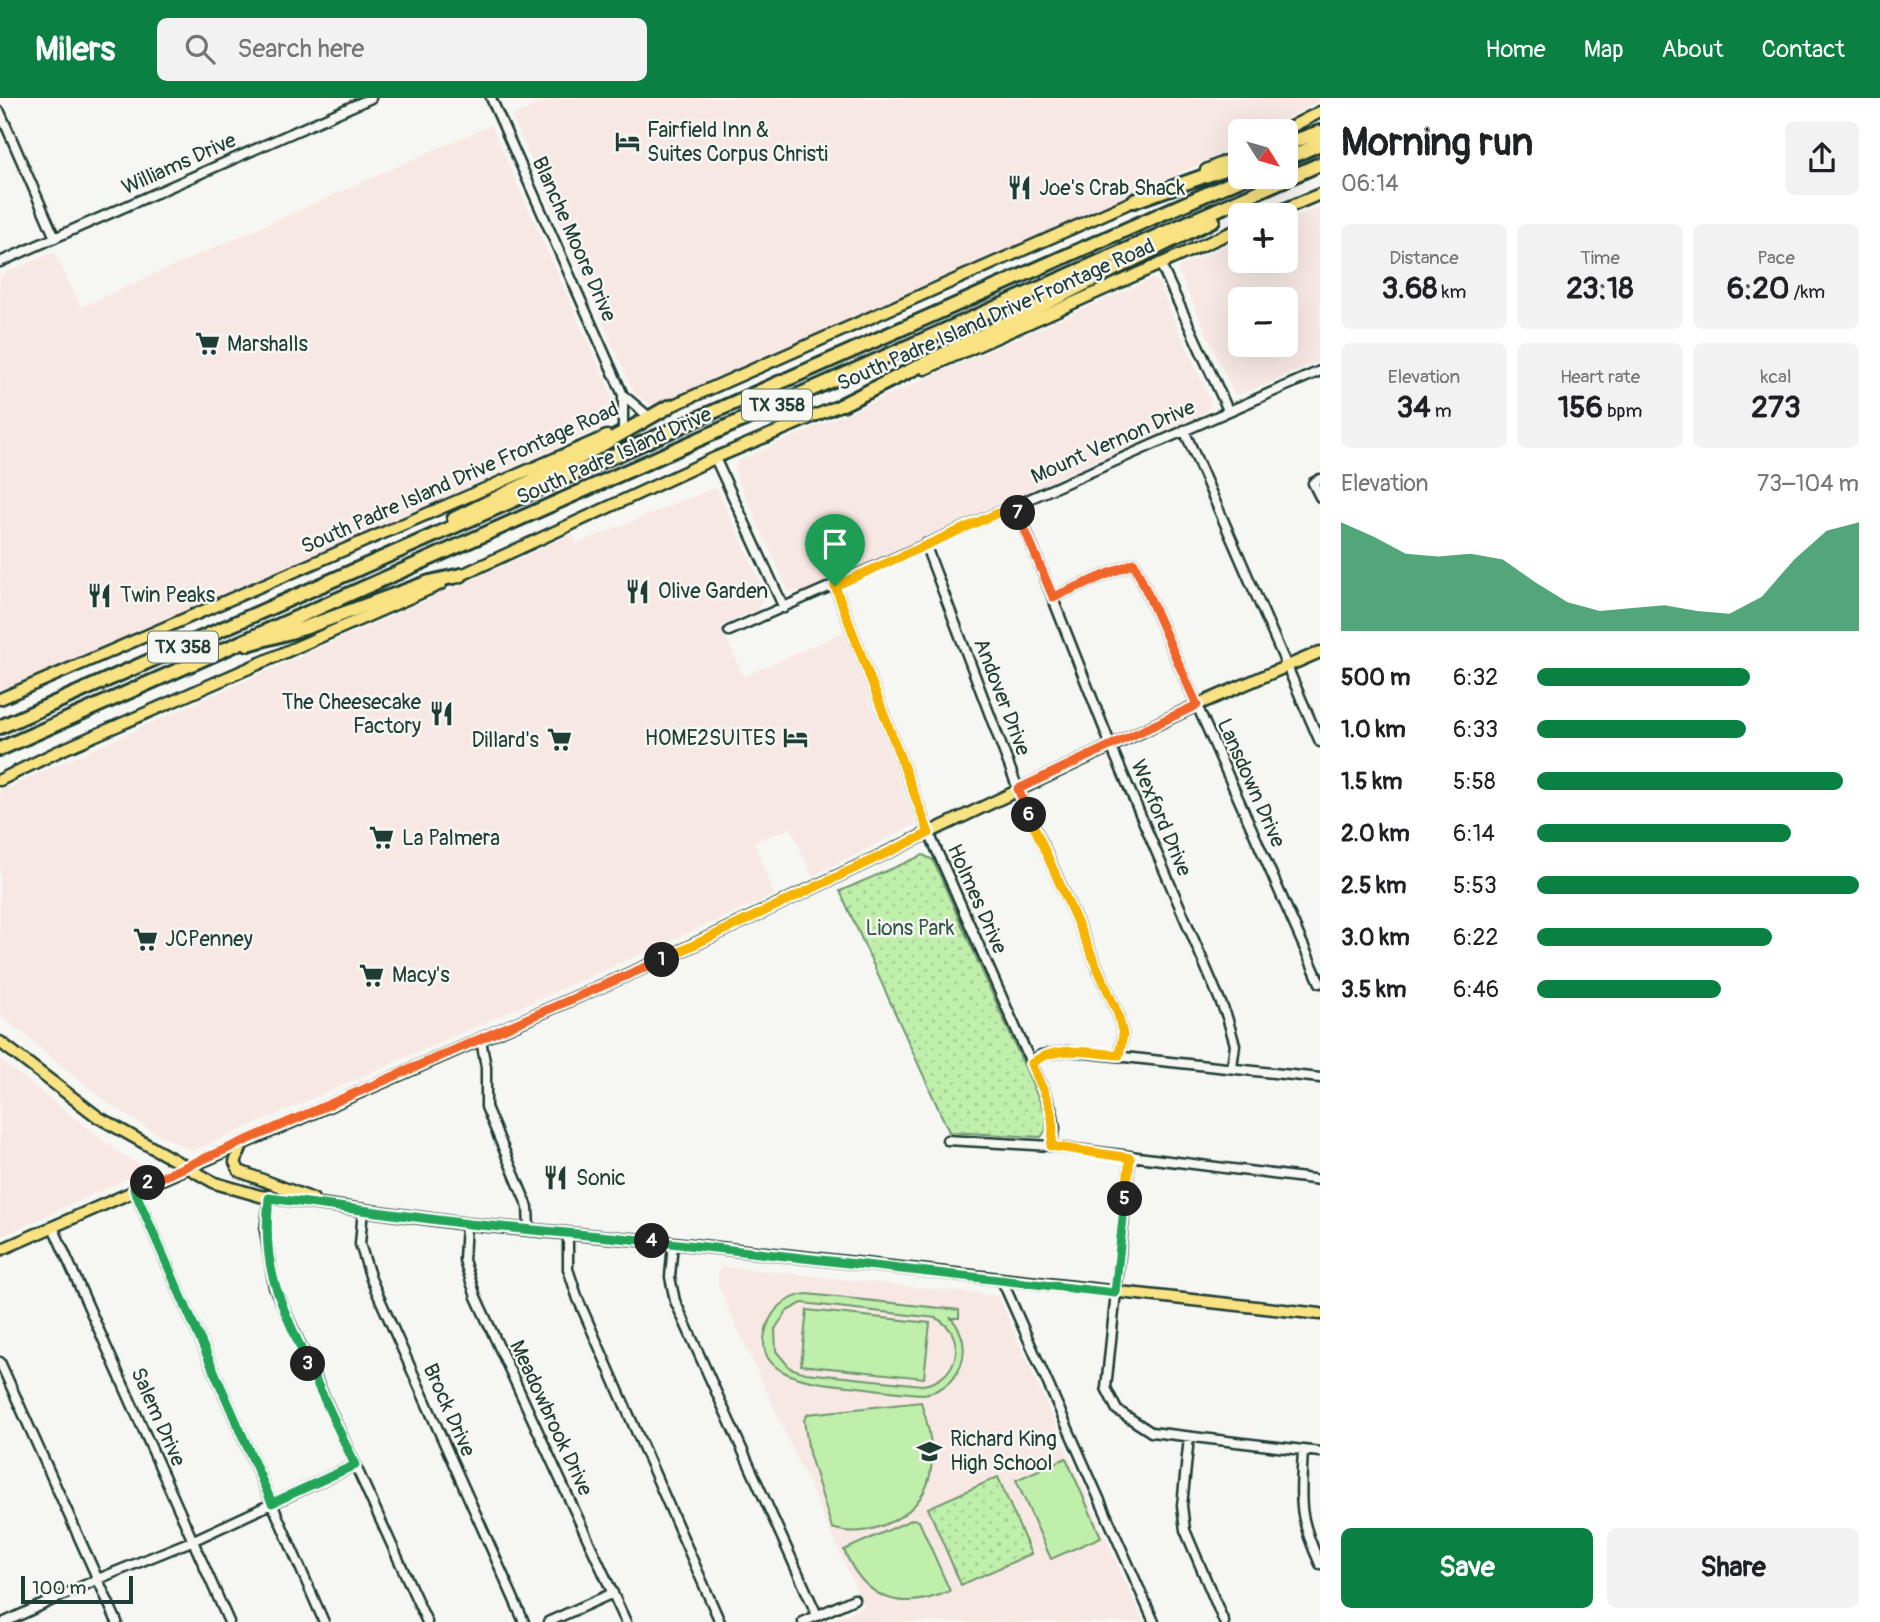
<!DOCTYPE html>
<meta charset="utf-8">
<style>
:root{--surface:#fff;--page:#f2f2f2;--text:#202124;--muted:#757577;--accent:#0b8043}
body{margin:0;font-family:Pangolin,sans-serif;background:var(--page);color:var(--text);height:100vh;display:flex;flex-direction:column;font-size:26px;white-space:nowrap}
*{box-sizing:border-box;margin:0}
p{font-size:23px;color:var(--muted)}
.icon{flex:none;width:38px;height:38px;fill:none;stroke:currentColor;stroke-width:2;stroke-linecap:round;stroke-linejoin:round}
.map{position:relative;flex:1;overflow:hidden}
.details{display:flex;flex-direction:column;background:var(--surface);width:560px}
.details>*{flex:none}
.needle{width:46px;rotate:127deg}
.controls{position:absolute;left:1228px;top:21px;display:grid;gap:14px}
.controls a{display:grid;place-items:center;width:70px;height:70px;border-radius:10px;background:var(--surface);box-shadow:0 7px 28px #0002;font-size:35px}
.scale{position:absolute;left:21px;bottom:18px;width:112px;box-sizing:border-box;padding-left:7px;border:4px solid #1f3d34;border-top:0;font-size:19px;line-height:24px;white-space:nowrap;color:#1f3d34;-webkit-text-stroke:5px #f6f6f2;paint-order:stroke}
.pin{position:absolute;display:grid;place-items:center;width:60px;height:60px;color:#fff;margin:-72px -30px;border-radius:50% 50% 50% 0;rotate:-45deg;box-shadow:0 0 7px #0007}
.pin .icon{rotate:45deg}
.km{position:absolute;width:35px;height:35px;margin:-18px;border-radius:50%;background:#222;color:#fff;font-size:19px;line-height:35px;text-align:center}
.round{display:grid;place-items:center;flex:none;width:74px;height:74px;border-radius:10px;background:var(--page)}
.headline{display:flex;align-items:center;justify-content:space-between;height:119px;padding:0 21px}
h1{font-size:38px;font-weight:800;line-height:52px}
.figures{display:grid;grid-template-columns:repeat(3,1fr);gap:10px;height:119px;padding:7px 21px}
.figures div{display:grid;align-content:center;border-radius:10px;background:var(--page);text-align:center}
.figures b{font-size:30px;font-weight:800}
.figures small{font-size:19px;font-weight:400}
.figures p{font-size:19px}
.chart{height:196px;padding:14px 21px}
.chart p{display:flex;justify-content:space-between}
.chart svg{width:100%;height:126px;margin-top:7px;fill:var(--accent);opacity:.7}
.action{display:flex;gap:14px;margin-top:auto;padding:14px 21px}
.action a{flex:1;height:80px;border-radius:10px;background:var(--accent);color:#fff;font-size:28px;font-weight:800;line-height:80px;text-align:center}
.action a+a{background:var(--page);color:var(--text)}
ul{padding:0 21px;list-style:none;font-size:23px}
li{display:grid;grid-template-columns:112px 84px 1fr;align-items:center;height:52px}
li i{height:18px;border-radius:9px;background:var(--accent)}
header{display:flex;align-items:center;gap:42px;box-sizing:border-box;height:98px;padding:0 35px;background:var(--accent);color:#fff}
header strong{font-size:33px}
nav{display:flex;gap:38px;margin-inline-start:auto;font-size:24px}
.search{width:490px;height:63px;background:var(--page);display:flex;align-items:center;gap:18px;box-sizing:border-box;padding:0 24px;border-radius:10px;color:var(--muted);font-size:26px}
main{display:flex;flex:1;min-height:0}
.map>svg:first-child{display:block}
.built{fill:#f7e8e3;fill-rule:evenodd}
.grass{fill:url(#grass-dots);stroke:#709670;stroke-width:2}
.garden{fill:#c0eeab;stroke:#709670;stroke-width:2;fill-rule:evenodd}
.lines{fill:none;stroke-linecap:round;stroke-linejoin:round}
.minor-casing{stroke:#1f3d34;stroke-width:13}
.major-casing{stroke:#1f3d34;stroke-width:15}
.highway-casing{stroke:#1f3d34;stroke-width:18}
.minor{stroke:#f6f6f2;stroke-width:8}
.major{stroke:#f8e281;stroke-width:10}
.highway{stroke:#f8e281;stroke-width:12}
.split-1-casing{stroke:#fff;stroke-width:14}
.split-2-casing{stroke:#fff;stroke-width:14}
.split-3-casing{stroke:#fff;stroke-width:14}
.split-4-casing{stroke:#fff;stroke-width:14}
.split-5-casing{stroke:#fff;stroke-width:14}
.split-6-casing{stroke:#fff;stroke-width:14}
.split-7-casing{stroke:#fff;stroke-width:14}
.split-8-casing{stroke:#fff;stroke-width:14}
.split-1{stroke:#f5b400;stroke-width:9}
.split-2{stroke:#f0652b;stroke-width:9}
.split-3{stroke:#22a559;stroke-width:9}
.split-4{stroke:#22a559;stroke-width:9}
.split-5{stroke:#22a559;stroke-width:9}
.split-6{stroke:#f5b400;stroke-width:9}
.split-7{stroke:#f0652b;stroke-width:9}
.split-8{stroke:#f5b400;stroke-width:9}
.labels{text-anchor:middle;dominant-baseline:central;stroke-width:5;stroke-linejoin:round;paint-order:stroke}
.shield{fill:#f6f6f2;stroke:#60746d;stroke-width:2}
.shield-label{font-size:19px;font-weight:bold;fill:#1f3d34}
.poi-label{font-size:21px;fill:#1f3d34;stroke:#f6f6f2;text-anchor:start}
.street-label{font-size:21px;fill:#1f3d34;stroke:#f6f6f2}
.park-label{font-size:21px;fill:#375846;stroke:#f6f6f2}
</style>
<header>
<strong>Milers</strong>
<div class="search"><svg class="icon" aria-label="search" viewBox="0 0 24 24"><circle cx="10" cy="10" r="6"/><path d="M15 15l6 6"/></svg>Search here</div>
<nav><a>Home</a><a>Map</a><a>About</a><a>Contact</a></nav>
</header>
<main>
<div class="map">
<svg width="1320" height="1524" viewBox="0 0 1320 1524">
<defs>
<pattern id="grass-dots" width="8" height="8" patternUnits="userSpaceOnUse" patternTransform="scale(1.75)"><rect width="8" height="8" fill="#c0eeab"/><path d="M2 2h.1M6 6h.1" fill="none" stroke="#a5cd94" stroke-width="1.8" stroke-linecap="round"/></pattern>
</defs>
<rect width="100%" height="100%" fill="#f6f6f2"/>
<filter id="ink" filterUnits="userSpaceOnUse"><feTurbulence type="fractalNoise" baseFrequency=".0143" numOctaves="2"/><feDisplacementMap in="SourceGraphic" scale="14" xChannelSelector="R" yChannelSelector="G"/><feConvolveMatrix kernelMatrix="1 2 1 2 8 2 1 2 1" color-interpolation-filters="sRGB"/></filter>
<g filter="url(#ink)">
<path class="built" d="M553,0H1320V2L1262,33H1241V44L1204,64L654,308L635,297L512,18Z
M491,27L616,307L610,326L56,573L0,593V177L54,154L81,209Z
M1320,110V263L1244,295L1234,296L1177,170L1241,141V163H1286V122ZM1241,201H1286V247H1241Z
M1152,181L1158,185L1211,304L1207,314L802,494L789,493L734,373L738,363Z
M716,389L765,494L758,511L721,528L744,579L844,534L916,726L812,778L791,730L754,744L774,797L193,1053L154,1034L109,1006L0,917V693L573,436L577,446Z
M0,962L125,1059L141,1067V1074L0,1139Z
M719,1168L998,1198L1143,1524H829L864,1508L718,1187Z"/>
<path class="grass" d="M923,757L933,762L1046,1017V1032L1041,1039L949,1034L840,793Z
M998,1379L1031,1456L961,1487L928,1410Z"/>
<path class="garden" d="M807,1196L959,1212V1220H951C977,1249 961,1291 923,1296C901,1295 880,1292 858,1289C822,1285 743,1283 769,1223C776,1207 791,1198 807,1196ZM802,1205L936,1220C969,1237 959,1283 922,1287L806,1275L790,1270L776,1253L775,1231L787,1213Z
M807,1212L930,1225L924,1280L801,1267Z
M921,1304C938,1355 941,1404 884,1427C867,1434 849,1436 832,1430L809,1355L804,1322L808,1316Z
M1066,1360L1101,1439L1051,1461L1016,1382Z
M913,1421L919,1423L950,1493C902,1514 865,1503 844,1452Z"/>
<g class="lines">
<defs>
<path id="minor" d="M491,0L623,297V331
M0,14L55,140
M0,164L371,0
M1160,165L1228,312
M623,297L648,318
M1184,332L1320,644
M715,360L784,510
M1320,381L1313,385L1320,399
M1016,407L1111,648L1227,919L1235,947L1232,969
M925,446L1018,691L1118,916L1123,937L1119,956
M835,488L929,735L1052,1012L1055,1030L1051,1048
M1053,499L1134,465L1320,885
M729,533L1320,273
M481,942L486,969V1009L528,1109L529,1131
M1031,966L1041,957L1068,953L1320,980
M947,1042L1051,1048L1320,1082
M1130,1060L1106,1290L1117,1312L1151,1334L1320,1354
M134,1091L324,1524
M269,1100L265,1133L274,1189L427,1524
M363,1111L360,1146L371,1181L524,1524
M466,1126L464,1162L476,1199L626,1524
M53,1129L229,1524
M568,1135V1171L578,1201L720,1524
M673,1145L670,1179L675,1203L817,1517
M1001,1180L1154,1524
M0,1264L117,1524
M1189,1339L1182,1408L1185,1432L1224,1524
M1303,1353C1300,1405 1298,1418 1320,1466
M5,1524L98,1481L194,1442L355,1367
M548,1524L613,1495
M803,1524L854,1501"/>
<path id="major" d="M1283,33L1320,14
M1206,72L1241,56
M1270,117L1320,96
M925,271L1241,130
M662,312L1138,101
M455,480L715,360L850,303
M0,601L607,338
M0,682L57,654L441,486
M0,944L98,1019L215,1085L260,1098L466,1126L673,1145L1320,1216
M243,1045L235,1064L239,1073L313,1101
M0,1152L668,859L1197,607L1320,554"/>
<path id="highway" d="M1286,46L1320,34
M1286,61L1320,46
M1134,103L1241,65
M843,306L1213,122
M454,421L582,358L668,309
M248,546L304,530L430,484L461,477
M0,629L1245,79
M0,651L1320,66"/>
</defs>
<use href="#minor" class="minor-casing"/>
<use href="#major" class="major-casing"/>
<use href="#highway" class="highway-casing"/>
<use href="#minor" class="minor"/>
<use href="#major" class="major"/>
<use href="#highway" class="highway"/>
</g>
</g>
<g class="lines" filter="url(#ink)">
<defs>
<path id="split-1" d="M662,862L929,735L835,488"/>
<path id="split-2" d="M148,1085L662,862"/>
<path id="split-3" d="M148,1085L134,1091L272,1405L355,1367L308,1266"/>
<path id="split-4" d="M308,1266C280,1203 261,1171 269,1100L469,1126L652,1143"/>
<path id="split-5" d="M652,1143L1115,1195L1125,1101"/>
<path id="split-6" d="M1029,717L1118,916L1123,937L1119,957C1091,955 1054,946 1031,966C1044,994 1058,1016 1051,1048L1130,1060L1125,1101"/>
<path id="split-7" d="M1018,415L1053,499L1134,465L1197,607L1018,691L1029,717"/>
<path id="split-8" d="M835,488L1016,407L1018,415"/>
</defs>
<use href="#split-1" class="split-1-casing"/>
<use href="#split-2" class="split-2-casing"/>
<use href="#split-3" class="split-3-casing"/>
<use href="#split-4" class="split-4-casing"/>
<use href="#split-5" class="split-5-casing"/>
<use href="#split-6" class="split-6-casing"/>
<use href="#split-7" class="split-7-casing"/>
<use href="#split-8" class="split-8-casing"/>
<use href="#split-1" class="split-1"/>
<use href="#split-2" class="split-2"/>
<use href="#split-3" class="split-3"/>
<use href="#split-4" class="split-4"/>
<use href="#split-5" class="split-5"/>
<use href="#split-6" class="split-6"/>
<use href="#split-7" class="split-7"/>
<use href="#split-8" class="split-8"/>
</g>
<defs>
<symbol id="hotel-bare" viewBox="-9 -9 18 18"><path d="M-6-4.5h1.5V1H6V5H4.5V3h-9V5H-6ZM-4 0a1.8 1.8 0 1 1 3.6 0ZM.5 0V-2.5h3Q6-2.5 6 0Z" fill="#1f3d34" stroke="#f6f6f2" stroke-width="2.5" paint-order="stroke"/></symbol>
<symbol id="restaurant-bare" viewBox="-9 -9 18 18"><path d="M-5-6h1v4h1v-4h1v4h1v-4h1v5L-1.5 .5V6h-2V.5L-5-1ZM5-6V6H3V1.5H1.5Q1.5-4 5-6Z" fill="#1f3d34" stroke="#f6f6f2" stroke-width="2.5" paint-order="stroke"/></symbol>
<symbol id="supermarket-bare" viewBox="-9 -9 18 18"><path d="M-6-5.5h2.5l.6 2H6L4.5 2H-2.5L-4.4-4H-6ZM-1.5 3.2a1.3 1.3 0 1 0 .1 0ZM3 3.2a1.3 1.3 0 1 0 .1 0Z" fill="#1f3d34" stroke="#f6f6f2" stroke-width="2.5" paint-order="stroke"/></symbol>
<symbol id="school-bare" viewBox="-9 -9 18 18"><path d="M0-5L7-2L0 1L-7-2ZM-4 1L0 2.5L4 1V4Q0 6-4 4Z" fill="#1f3d34" stroke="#f6f6f2" stroke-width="2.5" paint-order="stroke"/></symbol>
</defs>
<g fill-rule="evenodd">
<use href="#hotel-bare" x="610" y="26" width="35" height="35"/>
<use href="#restaurant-bare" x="1002" y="72" width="35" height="35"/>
<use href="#supermarket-bare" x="190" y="228" width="35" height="35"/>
<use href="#restaurant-bare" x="620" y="476" width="35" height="35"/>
<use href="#restaurant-bare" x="82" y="480" width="35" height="35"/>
<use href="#restaurant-bare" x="424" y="598" width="35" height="35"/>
<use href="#hotel-bare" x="778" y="622" width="35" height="35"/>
<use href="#supermarket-bare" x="542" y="624" width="35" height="35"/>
<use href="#supermarket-bare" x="364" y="722" width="35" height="35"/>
<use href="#supermarket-bare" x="128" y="824" width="35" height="35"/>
<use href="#supermarket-bare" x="354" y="860" width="35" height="35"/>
<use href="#restaurant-bare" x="538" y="1062" width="35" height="35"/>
<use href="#school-bare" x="912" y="1336" width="35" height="35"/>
</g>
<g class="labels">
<g class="shield">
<rect x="742" y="291.5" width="70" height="31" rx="5"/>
<rect x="148" y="533.5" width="70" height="31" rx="5"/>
</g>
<g class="shield-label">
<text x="777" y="307">TX 358</text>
<text x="183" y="549">TX 358</text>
</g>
<g class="poi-label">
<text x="647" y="32">Fairfield Inn &amp;<tspan x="647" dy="24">Suites Corpus Christi</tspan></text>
<text x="1039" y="90">Joe's Crab Shack</text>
<text x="227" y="246">Marshalls</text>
<text x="658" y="493">Olive Garden</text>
<text x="120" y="497">Twin Peaks</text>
<text x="421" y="604" text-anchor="end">The Cheesecake<tspan x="421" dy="24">Factory</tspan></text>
<text x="776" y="640" text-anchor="end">HOME2SUITES</text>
<text x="539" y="642" text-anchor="end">Dillard's</text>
<text x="402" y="740">La Palmera</text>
<text x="165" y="841">JCPenney</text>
<text x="392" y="877">Macy's</text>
<text x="576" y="1080">Sonic</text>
<text x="950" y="1341">Richard King<tspan x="950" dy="24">High School</tspan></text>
</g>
<g class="street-label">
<text transform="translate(179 66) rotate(-24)">Williams Drive</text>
<text transform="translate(574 141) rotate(66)">Blanche Moore Drive</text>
<text transform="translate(996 217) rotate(-24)">South Padre Island Drive Frontage Road</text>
<text transform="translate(1113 344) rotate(-24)">Mount Vernon Drive</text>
<text transform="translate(614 358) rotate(-24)">South Padre Island Drive</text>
<text transform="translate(460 380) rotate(-24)">South Padre Island Drive Frontage Road</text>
<text transform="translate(1002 599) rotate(69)">Andover Drive</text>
<text transform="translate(1251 685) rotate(66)">Lansdown Drive</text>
<text transform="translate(1161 720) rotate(67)">Wexford Drive</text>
<text transform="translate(977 801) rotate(66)">Holmes Drive</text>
<text transform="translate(449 1312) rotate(66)">Brock Drive</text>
<text transform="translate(158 1319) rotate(66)">Salem Drive</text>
<text transform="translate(551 1320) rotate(65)">Meadowbrook Drive</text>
</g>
<g class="park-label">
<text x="910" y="830">Lions Park</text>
</g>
</g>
</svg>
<div class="controls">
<a><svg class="needle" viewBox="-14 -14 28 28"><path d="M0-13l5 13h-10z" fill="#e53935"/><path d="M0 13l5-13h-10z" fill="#757577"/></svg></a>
<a>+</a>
<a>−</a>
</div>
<div class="scale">100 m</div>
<div class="pin" style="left:835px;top:488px;background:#1e9e55"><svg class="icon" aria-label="arrive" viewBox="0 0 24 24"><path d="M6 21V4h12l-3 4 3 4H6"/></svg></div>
<b class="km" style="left:662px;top:862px">1</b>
<b class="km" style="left:148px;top:1085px">2</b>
<b class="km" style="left:308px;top:1266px">3</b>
<b class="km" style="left:652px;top:1143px">4</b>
<b class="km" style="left:1125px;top:1101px">5</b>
<b class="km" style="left:1029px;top:717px">6</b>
<b class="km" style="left:1018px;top:415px">7</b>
</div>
<section class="details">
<div class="headline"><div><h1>Morning run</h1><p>06:14</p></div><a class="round"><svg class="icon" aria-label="share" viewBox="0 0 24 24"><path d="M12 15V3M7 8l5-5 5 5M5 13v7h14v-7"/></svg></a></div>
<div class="figures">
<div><p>Distance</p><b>3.68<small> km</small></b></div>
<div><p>Time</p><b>23:18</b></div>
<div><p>Pace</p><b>6:20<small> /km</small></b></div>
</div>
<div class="figures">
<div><p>Elevation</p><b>34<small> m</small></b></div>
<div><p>Heart rate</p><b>156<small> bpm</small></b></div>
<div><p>kcal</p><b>273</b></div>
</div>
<div class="chart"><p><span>Elevation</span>73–104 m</p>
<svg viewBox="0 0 160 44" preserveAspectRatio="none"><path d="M0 44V6L10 11L20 17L30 18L40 17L50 19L60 27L70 34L80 37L90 36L100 35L110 37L120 38L130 32L140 19L150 9L160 6V44z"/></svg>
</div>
<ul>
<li><b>500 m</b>6:32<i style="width:66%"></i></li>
<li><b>1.0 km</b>6:33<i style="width:65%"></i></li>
<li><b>1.5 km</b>5:58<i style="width:95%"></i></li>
<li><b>2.0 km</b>6:14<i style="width:79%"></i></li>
<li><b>2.5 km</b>5:53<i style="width:100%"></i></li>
<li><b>3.0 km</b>6:22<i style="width:73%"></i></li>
<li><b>3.5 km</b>6:46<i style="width:57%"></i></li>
</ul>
<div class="action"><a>Save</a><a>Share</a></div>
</section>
</main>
